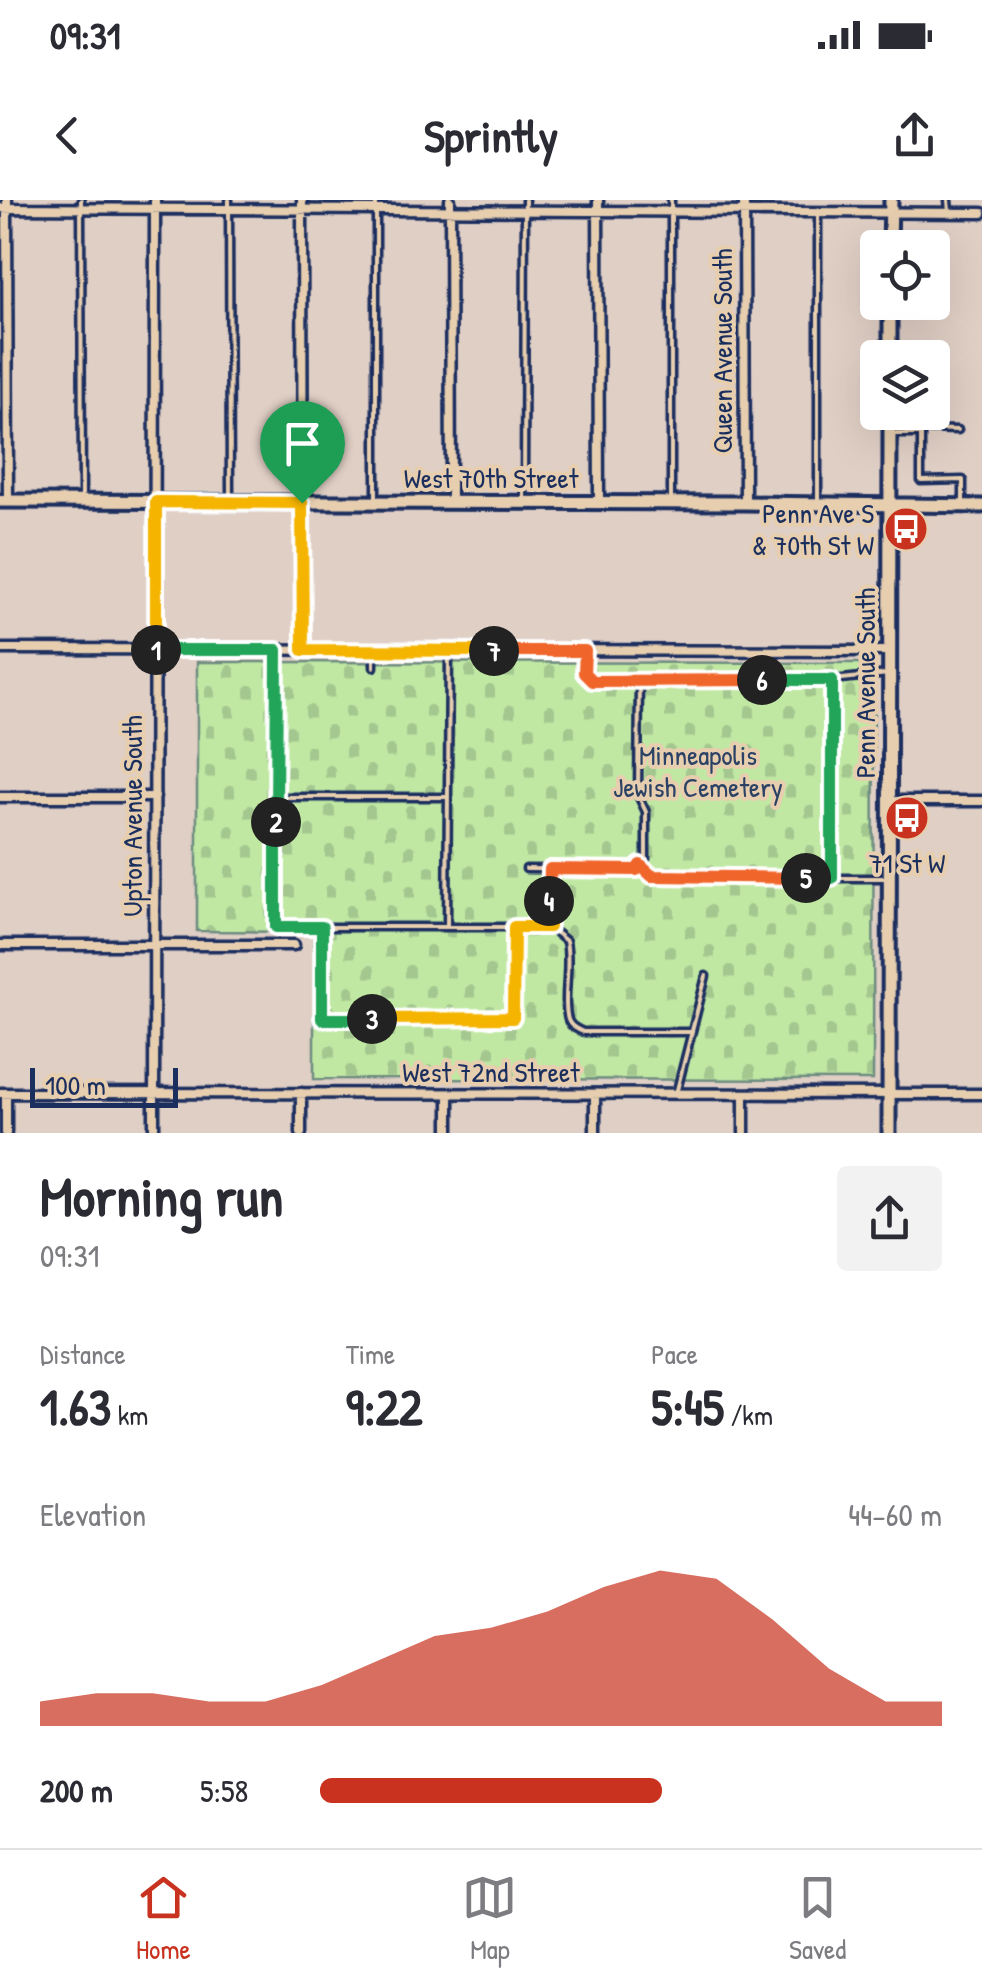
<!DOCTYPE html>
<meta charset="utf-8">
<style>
:root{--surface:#fff;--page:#f2f2f3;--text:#2b2b33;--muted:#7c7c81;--line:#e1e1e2;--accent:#c8321e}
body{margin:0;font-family:"Patrick Hand",sans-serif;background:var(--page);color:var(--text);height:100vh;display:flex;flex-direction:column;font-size:38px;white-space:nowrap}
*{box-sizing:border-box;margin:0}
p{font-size:32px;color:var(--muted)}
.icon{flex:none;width:55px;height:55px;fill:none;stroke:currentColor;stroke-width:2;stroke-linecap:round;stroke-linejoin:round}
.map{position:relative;height:933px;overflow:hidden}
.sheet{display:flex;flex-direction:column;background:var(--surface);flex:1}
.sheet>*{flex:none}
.buttons{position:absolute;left:860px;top:30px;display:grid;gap:20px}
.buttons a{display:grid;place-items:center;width:90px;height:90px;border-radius:10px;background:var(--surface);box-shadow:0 10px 40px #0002;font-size:50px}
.scale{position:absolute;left:30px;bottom:25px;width:148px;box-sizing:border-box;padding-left:10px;border:5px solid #1b2f5e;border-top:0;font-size:28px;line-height:35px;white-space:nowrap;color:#1b2f5e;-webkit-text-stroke:8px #e7ceaf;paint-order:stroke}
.pin{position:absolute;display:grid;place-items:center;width:85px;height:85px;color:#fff;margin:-102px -42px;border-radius:50% 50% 50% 0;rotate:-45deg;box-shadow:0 0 10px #0007}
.pin .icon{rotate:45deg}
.km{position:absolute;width:50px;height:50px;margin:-25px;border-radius:50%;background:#222;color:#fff;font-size:28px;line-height:50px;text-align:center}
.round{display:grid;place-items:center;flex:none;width:105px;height:105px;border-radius:10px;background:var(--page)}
.headline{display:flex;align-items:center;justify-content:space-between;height:170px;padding:0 40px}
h1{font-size:55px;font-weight:700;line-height:75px}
.stats{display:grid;grid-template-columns:repeat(3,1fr);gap:15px;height:170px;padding:10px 40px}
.stats div{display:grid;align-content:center}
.stats b{font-size:50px;font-weight:700}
.stats small{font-size:28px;font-weight:400}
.stats p{font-size:28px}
.chart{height:280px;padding:20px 40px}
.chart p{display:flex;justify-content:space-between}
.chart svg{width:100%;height:180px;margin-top:10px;fill:var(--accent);opacity:.7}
ul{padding:0 40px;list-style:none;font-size:32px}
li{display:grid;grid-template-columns:160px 120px 1fr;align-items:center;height:75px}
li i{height:25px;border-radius:12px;background:var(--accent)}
.status{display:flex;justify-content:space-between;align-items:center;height:70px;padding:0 50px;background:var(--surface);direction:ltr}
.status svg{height:28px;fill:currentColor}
header{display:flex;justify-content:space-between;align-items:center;height:130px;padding:0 40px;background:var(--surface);font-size:45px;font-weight:700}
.menu{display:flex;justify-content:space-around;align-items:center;height:140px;border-top:2px solid var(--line);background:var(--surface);font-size:28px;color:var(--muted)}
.menu a{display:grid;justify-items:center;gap:5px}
.menu .active{color:var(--accent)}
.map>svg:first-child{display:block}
.cemetery{fill:url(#cemetery-stones);stroke:#6e8c80;stroke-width:2.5}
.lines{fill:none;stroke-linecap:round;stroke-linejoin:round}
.lane-casing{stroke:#1b2f5e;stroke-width:11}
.street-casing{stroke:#1b2f5e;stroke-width:15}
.secondary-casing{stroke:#1b2f5e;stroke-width:19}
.lane{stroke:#e7ceaf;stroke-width:4}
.street{stroke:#e7ceaf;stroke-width:8}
.secondary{stroke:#e7ceaf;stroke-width:11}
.split-1-casing{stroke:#fff;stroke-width:20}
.split-2-casing{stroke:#fff;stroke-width:20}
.split-3-casing{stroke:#fff;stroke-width:20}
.split-4-casing{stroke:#fff;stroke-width:20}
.split-5-casing{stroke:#fff;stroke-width:20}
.split-6-casing{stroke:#fff;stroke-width:20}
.split-7-casing{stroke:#fff;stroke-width:20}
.split-8-casing{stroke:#fff;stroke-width:20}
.split-1{stroke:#f5b400;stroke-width:12}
.split-2{stroke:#22a559;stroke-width:12}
.split-3{stroke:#22a559;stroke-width:12}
.split-4{stroke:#f5b400;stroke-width:12}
.split-5{stroke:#f0652b;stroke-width:12}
.split-6{stroke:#22a559;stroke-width:12}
.split-7{stroke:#f0652b;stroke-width:12}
.split-8{stroke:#f5b400;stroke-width:12}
.labels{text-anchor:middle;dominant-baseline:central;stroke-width:8;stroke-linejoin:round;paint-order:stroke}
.street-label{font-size:28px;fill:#1b2f5e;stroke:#e7ceaf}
.poi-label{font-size:28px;fill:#1b2f5e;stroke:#e7ceaf;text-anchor:end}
.park-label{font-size:28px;fill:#2c4265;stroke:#e7ceaf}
</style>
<div class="status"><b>09:31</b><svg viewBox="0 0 49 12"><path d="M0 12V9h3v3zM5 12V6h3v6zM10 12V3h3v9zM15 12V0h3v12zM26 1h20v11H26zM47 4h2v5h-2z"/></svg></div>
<header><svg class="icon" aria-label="back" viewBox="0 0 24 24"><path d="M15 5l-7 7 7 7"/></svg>Sprintly<svg class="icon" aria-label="share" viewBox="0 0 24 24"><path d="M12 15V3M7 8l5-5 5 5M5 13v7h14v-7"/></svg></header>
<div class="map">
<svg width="982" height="933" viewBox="0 0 982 933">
<defs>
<pattern id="cemetery-stones" width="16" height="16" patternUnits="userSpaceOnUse" patternTransform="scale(2.5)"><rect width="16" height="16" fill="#c0e8a3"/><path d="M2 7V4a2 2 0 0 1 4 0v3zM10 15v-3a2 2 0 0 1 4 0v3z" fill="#a4c78f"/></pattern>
</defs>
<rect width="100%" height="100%" fill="#e0cfc5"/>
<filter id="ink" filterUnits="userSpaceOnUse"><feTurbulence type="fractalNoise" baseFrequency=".01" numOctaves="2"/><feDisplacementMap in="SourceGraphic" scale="20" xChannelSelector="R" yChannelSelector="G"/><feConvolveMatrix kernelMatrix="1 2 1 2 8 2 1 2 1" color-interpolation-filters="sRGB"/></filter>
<g filter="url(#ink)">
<path class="cemetery" d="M197,462L874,463L873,880L314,879V732L197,731Z"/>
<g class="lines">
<defs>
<path id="lane" d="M81,0L82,300
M229,0L230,298
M376,0V298
M671,0V298
M948,0L949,12
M818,12V302
M891,234H921V281L963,280V302
M921,234L926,229L958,230
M524,300L525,0
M277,450L276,727H549L566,741C571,766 563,794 567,815C568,825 574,828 583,832H691
M374,451V467
M585,451V473L592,481L833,480L888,474
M833,480L832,678H884
M276,597H447
M641,665L652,677L831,678
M526,669L637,670L646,659V612L638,595L639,481
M447,726L449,451
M322,727V819L513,818L514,727
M549,727L550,669
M677,890L706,776"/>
<path id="street" d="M7,0L8,301
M302,0L303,450
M450,0L451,303
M598,0L599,303
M744,0L745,303
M0,8L982,13
M0,449L890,451
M0,597H155
M890,601H982
M0,745H294
M0,893L982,894
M6,933V893
M154,933L155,0
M301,933V893
M449,933V894
M595,933V894
M744,933V895"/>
<path id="secondary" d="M890,48L891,0
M890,158V102
M0,301L745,303L982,306
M889,933L890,212"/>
</defs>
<use href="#lane" class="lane-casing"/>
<use href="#street" class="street-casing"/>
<use href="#secondary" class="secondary-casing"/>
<use href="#lane" class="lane"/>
<use href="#street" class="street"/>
<use href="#secondary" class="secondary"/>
</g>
</g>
<g class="lines" filter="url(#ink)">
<defs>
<path id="split-1" d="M156,450V302L302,303"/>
<path id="split-2" d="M156,450H277L276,622"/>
<path id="split-3" d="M276,622V727H322V819H372"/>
<path id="split-4" d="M372,819L513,818L514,727H549V701"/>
<path id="split-5" d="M549,701L550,669L637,670L640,665L652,676L806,678"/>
<path id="split-6" d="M762,480H832V678H806"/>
<path id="split-7" d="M494,451H585L584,473L592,481L762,480"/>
<path id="split-8" d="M302,303L303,450L494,451"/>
</defs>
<use href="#split-1" class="split-1-casing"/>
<use href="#split-2" class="split-2-casing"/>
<use href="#split-3" class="split-3-casing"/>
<use href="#split-4" class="split-4-casing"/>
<use href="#split-5" class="split-5-casing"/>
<use href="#split-6" class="split-6-casing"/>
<use href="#split-7" class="split-7-casing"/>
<use href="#split-8" class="split-8-casing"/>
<use href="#split-1" class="split-1"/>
<use href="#split-2" class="split-2"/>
<use href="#split-3" class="split-3"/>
<use href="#split-4" class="split-4"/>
<use href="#split-5" class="split-5"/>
<use href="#split-6" class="split-6"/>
<use href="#split-7" class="split-7"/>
<use href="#split-8" class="split-8"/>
</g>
<defs>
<symbol id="bus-disc" viewBox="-11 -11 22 22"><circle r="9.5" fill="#c8321e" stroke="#e7ceaf"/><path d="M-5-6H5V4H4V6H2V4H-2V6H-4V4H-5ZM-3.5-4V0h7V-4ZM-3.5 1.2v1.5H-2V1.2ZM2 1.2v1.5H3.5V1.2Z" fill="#fff"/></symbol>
</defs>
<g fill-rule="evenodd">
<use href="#bus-disc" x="881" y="304" width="50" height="50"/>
<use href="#bus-disc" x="882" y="593" width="50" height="50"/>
</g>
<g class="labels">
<g class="street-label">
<text transform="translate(722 151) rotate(-90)">Queen Avenue South</text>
<text x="491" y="278">West 70th Street</text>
<text transform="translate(865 483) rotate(-90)">Penn Avenue South</text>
<text transform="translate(132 616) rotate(-90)">Upton Avenue South</text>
<text x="491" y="872">West 72nd Street</text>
</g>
<g class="poi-label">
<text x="874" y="313">Penn Ave S<tspan x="874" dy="32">&amp; 70th St W</tspan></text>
<text x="907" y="663" text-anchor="middle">71 St W</text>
</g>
<g class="park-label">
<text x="698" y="555">Minneapolis<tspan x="698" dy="32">Jewish Cemetery</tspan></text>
</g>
</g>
</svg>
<div class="buttons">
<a><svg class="icon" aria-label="locate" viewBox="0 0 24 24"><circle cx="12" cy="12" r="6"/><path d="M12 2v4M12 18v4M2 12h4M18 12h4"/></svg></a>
<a><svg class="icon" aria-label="layers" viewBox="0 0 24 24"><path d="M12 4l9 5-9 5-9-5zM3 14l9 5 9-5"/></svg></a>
</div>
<div class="scale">100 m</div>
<div class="pin" style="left:302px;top:303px;background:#1e9e55"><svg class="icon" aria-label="arrive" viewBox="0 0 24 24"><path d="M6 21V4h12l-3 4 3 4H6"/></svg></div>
<b class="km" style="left:156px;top:450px">1</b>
<b class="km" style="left:276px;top:622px">2</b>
<b class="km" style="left:372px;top:819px">3</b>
<b class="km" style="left:549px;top:701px">4</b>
<b class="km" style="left:806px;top:678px">5</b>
<b class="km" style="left:762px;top:480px">6</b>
<b class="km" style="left:494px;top:451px">7</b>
</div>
<section class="sheet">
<div class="headline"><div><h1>Morning run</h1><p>09:31</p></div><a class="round"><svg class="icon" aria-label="share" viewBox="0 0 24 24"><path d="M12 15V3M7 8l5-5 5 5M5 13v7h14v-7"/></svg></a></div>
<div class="stats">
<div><p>Distance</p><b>1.63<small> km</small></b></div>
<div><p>Time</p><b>9:22</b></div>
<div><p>Pace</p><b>5:45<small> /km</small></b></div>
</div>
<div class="chart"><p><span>Elevation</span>44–60 m</p>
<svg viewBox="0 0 160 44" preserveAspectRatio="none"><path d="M0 44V38L10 36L20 36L30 38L40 38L50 34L60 28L70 22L80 20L90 16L100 10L110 6L120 8L130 18L140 30L150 38L160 38V44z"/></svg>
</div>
<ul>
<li><b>200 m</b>5:58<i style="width:55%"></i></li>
</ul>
</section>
<nav class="menu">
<a class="active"><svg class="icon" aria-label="home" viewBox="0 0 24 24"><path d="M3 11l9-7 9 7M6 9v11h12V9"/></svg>Home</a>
<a><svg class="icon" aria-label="map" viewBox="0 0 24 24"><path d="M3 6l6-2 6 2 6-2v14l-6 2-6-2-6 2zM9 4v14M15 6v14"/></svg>Map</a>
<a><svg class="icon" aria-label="saved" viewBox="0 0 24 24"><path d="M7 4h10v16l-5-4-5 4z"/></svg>Saved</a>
</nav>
